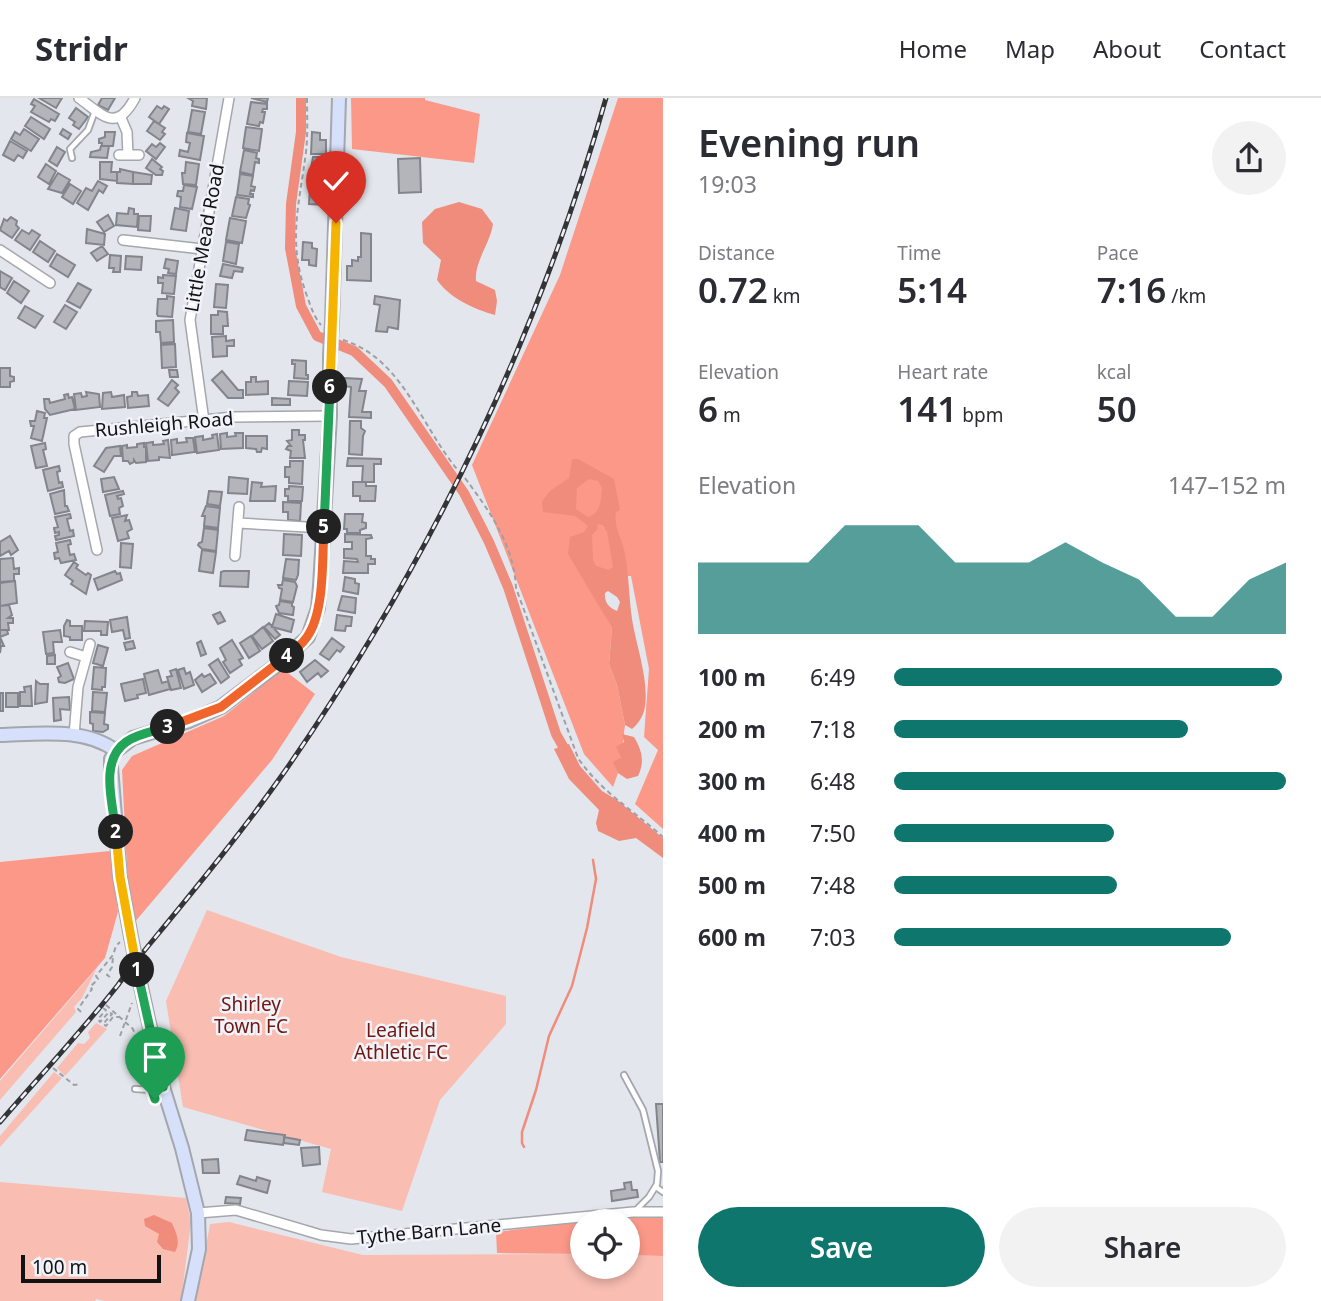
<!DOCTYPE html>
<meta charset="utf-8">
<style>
:root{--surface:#fff;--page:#f2f2f3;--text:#2b2b33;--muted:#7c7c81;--line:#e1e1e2;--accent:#0f766e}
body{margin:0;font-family:"Noto Sans",sans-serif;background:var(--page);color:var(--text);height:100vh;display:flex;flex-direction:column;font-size:26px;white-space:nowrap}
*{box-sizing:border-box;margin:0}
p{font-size:23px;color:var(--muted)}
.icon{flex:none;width:38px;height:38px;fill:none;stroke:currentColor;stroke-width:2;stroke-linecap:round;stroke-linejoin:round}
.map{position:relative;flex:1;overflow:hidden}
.details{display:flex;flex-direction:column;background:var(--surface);width:658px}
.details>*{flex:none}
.buttons{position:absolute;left:570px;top:1111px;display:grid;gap:14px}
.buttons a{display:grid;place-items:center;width:70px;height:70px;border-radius:50%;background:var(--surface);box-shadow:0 4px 10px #0003;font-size:35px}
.scale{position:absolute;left:21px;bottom:18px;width:140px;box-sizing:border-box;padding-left:7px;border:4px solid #111214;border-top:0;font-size:19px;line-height:24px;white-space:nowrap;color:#111214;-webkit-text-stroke:5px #f0f3fa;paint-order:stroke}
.pin{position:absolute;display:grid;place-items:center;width:60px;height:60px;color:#fff;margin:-72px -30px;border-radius:50% 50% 50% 0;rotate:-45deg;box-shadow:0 0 7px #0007}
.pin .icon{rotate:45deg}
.km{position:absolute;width:35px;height:35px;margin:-18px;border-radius:50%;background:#222;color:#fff;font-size:19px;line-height:35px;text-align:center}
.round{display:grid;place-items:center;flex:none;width:74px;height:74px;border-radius:37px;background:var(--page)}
.head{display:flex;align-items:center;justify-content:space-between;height:119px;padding:0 35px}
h1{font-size:38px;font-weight:600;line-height:52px}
.metrics{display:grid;grid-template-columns:repeat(3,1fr);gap:10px;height:119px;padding:7px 35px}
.metrics div{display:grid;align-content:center}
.metrics b{font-size:35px;font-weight:600}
.metrics small{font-size:19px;font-weight:400}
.metrics p{font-size:19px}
.chart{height:196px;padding:14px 35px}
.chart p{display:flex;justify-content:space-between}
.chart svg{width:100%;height:126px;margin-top:7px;fill:var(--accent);opacity:.7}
.primary-button{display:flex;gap:14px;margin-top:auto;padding:14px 35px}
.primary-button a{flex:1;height:80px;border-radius:42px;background:var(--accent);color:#fff;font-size:28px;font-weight:600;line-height:80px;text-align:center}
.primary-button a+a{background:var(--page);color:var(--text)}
ul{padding:0 35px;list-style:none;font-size:23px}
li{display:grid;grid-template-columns:112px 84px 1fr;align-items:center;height:52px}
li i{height:18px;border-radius:9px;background:var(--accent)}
header{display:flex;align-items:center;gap:42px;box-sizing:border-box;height:98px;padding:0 35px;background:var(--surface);border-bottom:2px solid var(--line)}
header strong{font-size:33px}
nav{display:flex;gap:38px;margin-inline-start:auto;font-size:24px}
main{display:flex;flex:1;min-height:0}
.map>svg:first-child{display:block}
.green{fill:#f9bdb2}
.forest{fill:#fc9888}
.water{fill:#ef8c7c;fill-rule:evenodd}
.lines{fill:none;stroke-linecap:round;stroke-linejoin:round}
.stream{stroke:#ef8c7c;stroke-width:2.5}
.canal{stroke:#ef8c7c;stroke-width:10}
.building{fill:#b3b5bb;stroke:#82858b;stroke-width:2}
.lane-casing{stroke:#a4a7ad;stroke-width:8}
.street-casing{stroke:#a4a7ad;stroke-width:12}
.secondary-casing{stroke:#a4a7ad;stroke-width:16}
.path{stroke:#9da0a5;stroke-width:2;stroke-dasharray:5 3.5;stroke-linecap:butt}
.lane{stroke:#fff;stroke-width:4.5}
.street{stroke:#fff;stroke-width:9}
.secondary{stroke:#d6e0fb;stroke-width:12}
.rail-casing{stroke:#323436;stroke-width:5}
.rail{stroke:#f0f3fa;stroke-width:2.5;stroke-dasharray:8;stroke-linecap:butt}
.secondary-bridge-casing{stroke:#a4a7ad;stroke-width:16;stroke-linecap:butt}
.secondary-bridge{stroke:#d6e0fb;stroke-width:12}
.split-1-casing{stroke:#fff;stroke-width:14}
.split-2-casing{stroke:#fff;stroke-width:14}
.split-3-casing{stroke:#fff;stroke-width:14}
.split-4-casing{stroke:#fff;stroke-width:14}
.split-5-casing{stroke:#fff;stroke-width:14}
.split-6-casing{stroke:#fff;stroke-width:14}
.split-7-casing{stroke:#fff;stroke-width:14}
.split-1{stroke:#22a559;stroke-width:9}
.split-2{stroke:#f5b400;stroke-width:9}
.split-3{stroke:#22a559;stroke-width:9}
.split-4{stroke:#f0652b;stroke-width:9}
.split-5{stroke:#f0652b;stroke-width:9}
.split-6{stroke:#22a559;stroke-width:9}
.split-7{stroke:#f5b400;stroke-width:9}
.labels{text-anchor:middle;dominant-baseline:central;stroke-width:5;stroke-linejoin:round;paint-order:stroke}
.street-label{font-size:19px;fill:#111214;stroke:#f0f3fa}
.park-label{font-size:19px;fill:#70180f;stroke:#f0f3fa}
</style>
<header>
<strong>Stridr</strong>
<nav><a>Home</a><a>Map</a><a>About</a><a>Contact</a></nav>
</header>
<main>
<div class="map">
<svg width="663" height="1203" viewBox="0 0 663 1203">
<rect width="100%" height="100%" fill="#e3e6ec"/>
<path class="green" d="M207,812L341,859L506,898V926L440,1002L402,1113L322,1094L331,1051L183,1009L166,903Z
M97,870L82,900L74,909L76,914L0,1002V983Z
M96,925L107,931L65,978L57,970L78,945L84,946L90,940L88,934Z
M54,974L62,980L0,1049V1038Z
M0,1084L186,1100L191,1124L181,1203H105L96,1201L95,1203H0Z
M229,1124L363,1157L583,1156V1169H628V1157L663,1158V1203H196L210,1126Z"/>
<path class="forest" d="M351,0H425V2L480,16L474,65L352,51Z
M618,0H663V731L635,706L658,652L644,639L649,571L631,478H583L612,530L609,566L617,587L625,627L621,659L614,664L618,675L613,689L584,656L472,367L560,177Z
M283,571L315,596L272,662L134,825L128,790L122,672L132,658L224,618Z
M110,753L118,814L105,860L0,981V764Z
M636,1118L663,1119V1158L628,1157V1124H590Z
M583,1124V1156L497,1155L496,1134Z"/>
<path class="water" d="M459,104L482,111L493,126C490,146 474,164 476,183L495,192L497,203L495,217C473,211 450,200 437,182L441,162L423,145L422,124L435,111Z
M572,361H578L614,381L620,412L616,414C613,429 623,442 625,456C629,478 629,500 632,521C636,547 649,582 645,608C644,617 639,625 632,631L625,627L617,587L609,566L612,530L568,456L570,439L584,434L588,428L575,418L543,414L542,403L550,393L569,380ZM589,381L598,383L602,390C601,402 601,415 588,419L576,411L577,390ZM598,426L603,427L607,434L613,469L609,472L596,468L593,462L592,437L597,432ZM608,493L617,499L620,504L617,513C609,510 604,504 605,495Z
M622,636L634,639C642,652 645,664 638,678L627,681L618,675L613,664L621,659L616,649L624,644Z
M569,646L580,668L602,693L617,702L663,740V760L636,740L619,743L598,733L596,725L599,712L569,681L554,651Z
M154,1117L172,1125C176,1135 181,1144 175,1154L163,1151L157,1144L159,1136L145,1128L144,1121Z"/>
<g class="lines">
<path class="stream" d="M524,1049L522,1045V1034L536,992L549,938L572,888L587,830L596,781L593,762"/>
<path class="canal" d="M301,0V34L291,106L290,150L301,208L317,238L354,253L388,285L464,395L489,444L508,489L556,636L569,659"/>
</g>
<path class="building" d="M39,0H62L56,10Z
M102,0H115L108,12L98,7Z
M188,0H207L206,11L192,8L193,3Z
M251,0H268L267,4Z
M34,1L59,16L55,23L51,21L49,24L31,14L35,8L31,6Z
M251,4L267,6V11H263L262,14H265L263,25L260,24L259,28L247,26Z
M157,8L162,11L164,8L169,11L159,26L149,19Z
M76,10L88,19L79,31L73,27L75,24L69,20Z
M192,12L205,14L201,36L188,34Z
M31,19L50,31L44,41L25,28Z
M154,23L165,30L162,34L165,36L160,42L147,33Z
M246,29L262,31L259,53L243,50Z
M24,31L39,41L31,53L11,41L15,34L20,37Z
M63,31L71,36L68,41L60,36Z
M105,34H115L113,48H102V45H99V41L105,39Z
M312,34L320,35V42H326V56H311Z
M187,35L204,38L200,62L179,58L180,52L188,54L190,45L186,44Z
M10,43L27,53L23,60L18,57L14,63L3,57Z
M160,45L165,49L156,61L146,53L152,46L156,49Z
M101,48H109L107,60L90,59L91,54L100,52Z
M57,49L65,54L57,68L49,63Z
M244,52L257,55L256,60L259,61V65L255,64L253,77L240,74Z
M313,59H325V73H321V76H310Z
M420,60L421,94L399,95L398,61Z
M152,61L162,69L160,71L163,73L162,77H156L146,70Z
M100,64H112L111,74H117V83L100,81Z
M186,64L199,66L196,87L183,86L182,75H185Z
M46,66L56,73L49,86L38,79Z
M120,71L133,74V86L117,85V74H120Z
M133,74L152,77L151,86H133Z
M58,75L70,82L62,95L48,91Z
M240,76L253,78L251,88L255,89L254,93L251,92L250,96H253V99L237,97Z
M321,79H328V87L321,86Z
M98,83L107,88L103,95L99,92L88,112L77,105L86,90L92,93Z
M70,86L81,93L73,106L62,99Z
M184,87L197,89L192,111L180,109L181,99L177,98L178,93H183Z
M310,89H323V94H326V107L309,106Z
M236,99L249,101L248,106L250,107L246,120L232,118Z
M129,110L134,111V116H138L137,129L116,127L117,115L128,116Z
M175,110L189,113L186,133L171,131Z
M108,117L114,128L104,134L97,124Z
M139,118H151L150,133L138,132Z
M11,119L17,123L16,127L19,130L12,140L0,132L4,121L7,123Z
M230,120L246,123L242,145L226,142Z
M87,131L105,136L104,147L86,145Z
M22,132L29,136L32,132L40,137L30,152L15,142Z
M361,135L371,136V183L347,182V168H352V162L358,163V159H361Z
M40,143L55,153L48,164L33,154Z
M226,144L239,146L236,166L223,163Z
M303,144L312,145V150L317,151L316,168L309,167V162H302Z
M102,148L108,156L97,163L91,155Z
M57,156L75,167L68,179L50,168Z
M110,157L121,158L120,174H113L114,170H109Z
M126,158L142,159L141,172L125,171Z
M166,161L178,163L176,176L168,175L169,171L164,170Z
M223,166L243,170L242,174L234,173L232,180L220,178Z
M0,173L12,180L5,192L0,189Z
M163,177L176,178L174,196L162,195L163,185H158V179L163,180Z
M14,183L29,193L21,205L7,195Z
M78,185L91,192L80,210L67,203Z
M216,186L228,187L226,210L214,209Z
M167,198L174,199L172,219L158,218L157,216L158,201H167Z
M375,198L400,202L398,231L388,229L387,234L376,233L380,207L374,206Z
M65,207L77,214L66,231L54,224Z
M25,208L43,218L35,230L18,220Z
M218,213L227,214L228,228H223V236H211V217H218Z
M173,222L174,244L161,245L160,234H156V223Z
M226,238V243L234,242V248H227V258L213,259L212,239Z
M175,246L176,269L162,270L161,247Z
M292,262L306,263V277H308V281L294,280L295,266H292Z
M0,270H10V278L14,279V283L10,284V289H0Z
M169,272H177L178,279H170Z
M222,273L238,292H243V300H228L212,282Z
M251,279H256V284L268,283V296L246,297V284H251Z
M344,280L362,281L359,293H366L362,314H371V320L349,319L351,289L344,288Z
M172,282L178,287L175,290L179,294L168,308L158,301Z
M289,283L308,284L307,298L288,297Z
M86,294L99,296L100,309L76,312L74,296L81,295L82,299L87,298Z
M111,294L112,299L124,297L125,309L102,311L103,295Z
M132,294H137L138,298L148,297L149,308L128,310L127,299L132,298Z
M68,296L69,300L72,299L75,311L50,317L45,311L44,301H49L50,305L65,301L64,297Z
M272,300L290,301V307H272Z
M37,313L45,315L44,320H47L42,343L31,340L34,328H31L30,323H35Z
M350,323H361V330L365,333L363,338L362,357L349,356Z
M292,332H299V337H305V342H303L305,360H290L291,353L286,351L288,348H291L287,343L292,342Z
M227,335V339L236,338L235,335H243V350L221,351L220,336Z
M217,336L219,352L197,355L195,339L203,338V342L213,340L212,337Z
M246,338H267V351L262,350L261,354H257L256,351L246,350Z
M186,340H193L195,354L172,357L171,342L177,341V345L187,344Z
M168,342L170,360L159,359V362L148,363L146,345L153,344V347L164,346L163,343Z
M45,345L46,351L43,352L47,368L36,370L31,348Z
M144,345V349H146V364L136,365L134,362V364L130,366L128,363H123L122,348L127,347V350L137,349V346Z
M120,348L121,358H114L104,374L94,368L106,350Z
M348,360L381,361V366H374V384H362L363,368H347Z
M290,363H303L302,386L289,385V379H285V369H290Z
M59,368L60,373L57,374L59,385L62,384L63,389L48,393L43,372Z
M114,379L119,391L103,394L101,381Z
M229,379L248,381L247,396L228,395Z
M252,384L262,385L261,389L276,388L275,403H250Z
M353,384H366V388H376L375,403H360V398H353Z
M289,388L303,389L302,403H288V398H285V391H289Z
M64,392L65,408H67L69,413L55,416L50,396Z
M123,393L124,396L117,398L118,401L121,400L123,408L119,410L120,416L110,418L105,397Z
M209,393L222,394L220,408L207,406Z
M283,404L301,405L300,423L288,422V414H283Z
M206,408L220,410L218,430L204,428L205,418H202Z
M70,416L71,420L67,421L70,433L73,432L74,438L56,442L55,438L59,437V434L55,435L54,430L58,429L55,419Z
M345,416H363L362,424L366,425V430L360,432V435H347V431H344Z
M127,417L125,423L129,422L132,431L127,434L129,440L118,443L112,420Z
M204,430L218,432L216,453L202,451L198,447L199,445L202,444Z
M284,436L302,437L301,458L283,457Z
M345,436L371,437L372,440L366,441V458H371V461H375V466H368V475H343L344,463L358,464L357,461L344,460V451H352V444H345Z
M10,438L18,452L11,457L9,453L0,458V444Z
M70,442L71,446L68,447L70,457L74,456L76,462L61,465L59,460L55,461L54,455L58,454L56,445Z
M121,445L133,446L131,470L120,469Z
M202,452L216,454L213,475L199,473Z
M13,460L14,471L19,470V476H14V483L0,484V461Z
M286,461L299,462L298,477L296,482L283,480Z
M74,464L78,467L76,470L86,477L88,475L91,477L86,496L71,486L73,483L65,477Z
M115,473L117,476L120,475L122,482L98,492L94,481Z
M224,473H249L248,489L220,488L221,474Z
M345,479L355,481V485L359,486L358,496L343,493Z
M283,482L295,484L297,488L293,504L280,502L282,491L279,490L278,487H282Z
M15,483L17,505L0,508V485Z
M342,498L356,500L355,515L338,512Z
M280,503L292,505V508L294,509L293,517L279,515L276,508L279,507Z
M9,507L12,517L8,520H13V525H8L9,532H0V508Z
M220,514L225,523L218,526L213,517Z
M276,516L294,522L291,534L272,529Z
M337,517L352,519L351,528H346L345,533L335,532Z
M127,519L130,540L125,541L123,532L112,534L110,522Z
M67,522L70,523V528H82V542H70V539L64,538V528Z
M85,523L108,524L107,537H101V533H84Z
M269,525L280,537L275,541L264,529Z
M263,529L273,543L262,551L252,538Z
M0,532H7L8,536L0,539L4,548H1L0,555Z
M60,532L62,544H53L54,555L46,556L43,534Z
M251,538L260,553L249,560L240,545Z
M332,540L344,549L340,554L337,552L329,562L320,556Z
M232,542L243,560L239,562L242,567L230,575L223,564L226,562L220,550Z
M133,543L135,550L126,552L124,545Z
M201,543L206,556L201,558L197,545Z
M98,547L108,550L103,568L93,565Z
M55,557V566H47V558Z
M218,561L229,579L221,585L209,567Z
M315,562L328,573L321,579L318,575L307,584L300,574Z
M68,565L74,581L65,585L59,584L58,580L61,578L57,569Z
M94,569L106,570L105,589H102V592L92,591Z
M184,570L186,576L190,574L194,587L184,591L178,572Z
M176,571L181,590L171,592L167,579L172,578L170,573Z
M158,572L162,585L168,583L170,591L149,597L144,576Z
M202,576L204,579L210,576L216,585L202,594L195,582Z
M143,581L146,595L137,597L138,600L125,603L121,586Z
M36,583L40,586H48L47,604L35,606Z
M31,588L32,608H20V594H25L24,589Z
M93,594L107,595L105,614L92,613Z
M0,595H3V613H0Z
M6,595H18V609H6Z
M69,599L70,612L60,611L61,622L54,623L53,600Z
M90,614L105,615L104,626L108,627V631L103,634L93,633V626L90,625Z
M656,1006H663V1064H660Z
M247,1032L285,1037L283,1047L245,1042Z
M284,1039L300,1042L299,1047L284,1045Z
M319,1049L320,1066L303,1068L301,1050Z
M218,1061L219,1075H203L202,1062Z
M240,1078L256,1083L257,1079L270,1083L267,1095L237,1086Z
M631,1084L632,1092H637L638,1099L612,1103L611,1093L625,1091L624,1085Z
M226,1099L241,1100L240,1106L225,1105Z"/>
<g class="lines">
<defs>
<path id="lane" d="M72,60L70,51L88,32L95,13
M624,977L643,1012L658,1073L657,1086L649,1099L634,1114
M135,991L152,992L162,989
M656,1089L663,1094"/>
<path id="street" d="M79,0C104,18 116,35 135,0
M121,20L127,34L128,57
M119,57H139
M123,142L202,151
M0,152L50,185
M204,323L190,222L229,0
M238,425L324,430
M97,452L74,346V338L80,334L234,319L330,318
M235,458L239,409
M70,554L86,559
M74,637L78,589L90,546
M198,1115L236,1112L321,1137L351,1141L633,1114H663"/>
<path id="secondary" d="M332,224L339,0
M0,637C37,636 85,629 116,653
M131,839L120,779L111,669V661L116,653L133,640L189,623L221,609L278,566L308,539L318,510L320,488L330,318V258
M140,884L163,989L182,1050L198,1115L199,1151L188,1203"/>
</defs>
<use href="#lane" class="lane-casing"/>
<use href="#street" class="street-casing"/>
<use href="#secondary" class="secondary-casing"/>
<path class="path" d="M307,0C307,18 308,36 306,54C299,109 287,144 307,198C311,209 314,219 321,227
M343,242C402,260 421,328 457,371
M465,380C490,414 514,447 516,490L578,660C600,693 634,713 663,739
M110,879L107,877L112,869L113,859
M106,907L133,931L150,985
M103,910L106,912L98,921L100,924L109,914L112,916L103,926L106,928L113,919H119
M81,914L78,911L92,891L90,889L98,881L96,878L113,857L116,848L120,844
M120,938L132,905
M53,970L74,987L80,986"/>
<use href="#lane" class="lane"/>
<use href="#street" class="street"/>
<use href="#secondary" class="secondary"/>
<defs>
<path id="rail" d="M0,1024C39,979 81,934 118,887C125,877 132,867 140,858C190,797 240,737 285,673C428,467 538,241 606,0"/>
</defs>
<use href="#rail" class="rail-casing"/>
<use href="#rail" class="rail"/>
<defs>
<path id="secondary-bridge" d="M330,258L332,224
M131,839L140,884"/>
</defs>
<use href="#secondary-bridge" class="secondary-bridge-casing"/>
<use href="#secondary-bridge" class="secondary-bridge"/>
</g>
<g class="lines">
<defs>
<path id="split-1" d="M137,872L163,989L152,992L155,1001"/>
<path id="split-2" d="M116,734L120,779L137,872"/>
<path id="split-3" d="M116,734C113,706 99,663 126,644C137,636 155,633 168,629"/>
<path id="split-4" d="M168,629L221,609L287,558"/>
<path id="split-5" d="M287,558C294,553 302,546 307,539C325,514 322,460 324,429"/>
<path id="split-6" d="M324,429L330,289"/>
<path id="split-7" d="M330,289L336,125"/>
</defs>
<use href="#split-1" class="split-1-casing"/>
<use href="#split-2" class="split-2-casing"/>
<use href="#split-3" class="split-3-casing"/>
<use href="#split-4" class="split-4-casing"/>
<use href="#split-5" class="split-5-casing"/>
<use href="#split-6" class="split-6-casing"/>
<use href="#split-7" class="split-7-casing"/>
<use href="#split-1" class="split-1"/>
<use href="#split-2" class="split-2"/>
<use href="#split-3" class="split-3"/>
<use href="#split-4" class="split-4"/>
<use href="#split-5" class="split-5"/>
<use href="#split-6" class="split-6"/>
<use href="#split-7" class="split-7"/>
</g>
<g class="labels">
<g class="street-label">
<text transform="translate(204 140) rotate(-80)">Little Mead Road</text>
<text transform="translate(164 326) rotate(-5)">Rushleigh Road</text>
<text transform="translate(429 1133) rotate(-5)">Tythe Barn Lane</text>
</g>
<g class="park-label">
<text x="251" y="906">Shirley<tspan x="251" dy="22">Town FC</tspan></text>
<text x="401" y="932">Leafield<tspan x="401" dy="22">Athletic FC</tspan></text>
</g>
</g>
</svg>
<div class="buttons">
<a><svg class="icon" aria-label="locate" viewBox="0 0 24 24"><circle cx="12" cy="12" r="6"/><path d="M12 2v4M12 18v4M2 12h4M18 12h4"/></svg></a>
</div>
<div class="scale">100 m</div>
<div class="pin" style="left:155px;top:1001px;background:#1e9e55"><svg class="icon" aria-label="arrive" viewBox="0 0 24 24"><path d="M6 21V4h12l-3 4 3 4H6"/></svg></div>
<div class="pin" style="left:336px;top:125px;background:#d93025"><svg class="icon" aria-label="check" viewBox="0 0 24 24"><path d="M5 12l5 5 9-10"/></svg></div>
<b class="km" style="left:137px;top:872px">1</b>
<b class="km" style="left:116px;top:734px">2</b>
<b class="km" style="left:168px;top:629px">3</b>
<b class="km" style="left:287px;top:558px">4</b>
<b class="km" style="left:324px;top:429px">5</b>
<b class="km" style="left:330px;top:289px">6</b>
</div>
<section class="details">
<div class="head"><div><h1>Evening run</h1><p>19:03</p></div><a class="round"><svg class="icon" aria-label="share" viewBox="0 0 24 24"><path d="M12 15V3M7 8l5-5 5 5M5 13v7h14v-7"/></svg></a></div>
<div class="metrics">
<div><p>Distance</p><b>0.72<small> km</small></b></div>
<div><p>Time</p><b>5:14</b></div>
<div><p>Pace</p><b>7:16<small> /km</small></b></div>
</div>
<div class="metrics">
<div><p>Elevation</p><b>6<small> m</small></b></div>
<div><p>Heart rate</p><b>141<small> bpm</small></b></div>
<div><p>kcal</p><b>50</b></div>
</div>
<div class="chart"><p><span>Elevation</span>147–152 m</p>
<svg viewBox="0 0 160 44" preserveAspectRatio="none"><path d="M0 44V19L10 19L20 19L30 19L40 6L50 6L60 6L70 19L80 19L90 19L100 12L110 19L120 25L130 38L140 38L150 25L160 19V44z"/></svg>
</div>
<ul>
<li><b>100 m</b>6:49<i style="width:99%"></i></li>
<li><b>200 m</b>7:18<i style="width:75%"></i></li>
<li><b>300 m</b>6:48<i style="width:100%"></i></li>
<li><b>400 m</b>7:50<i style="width:56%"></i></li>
<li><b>500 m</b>7:48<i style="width:57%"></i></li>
<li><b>600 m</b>7:03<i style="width:86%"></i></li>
</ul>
<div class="primary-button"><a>Save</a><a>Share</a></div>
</section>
</main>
